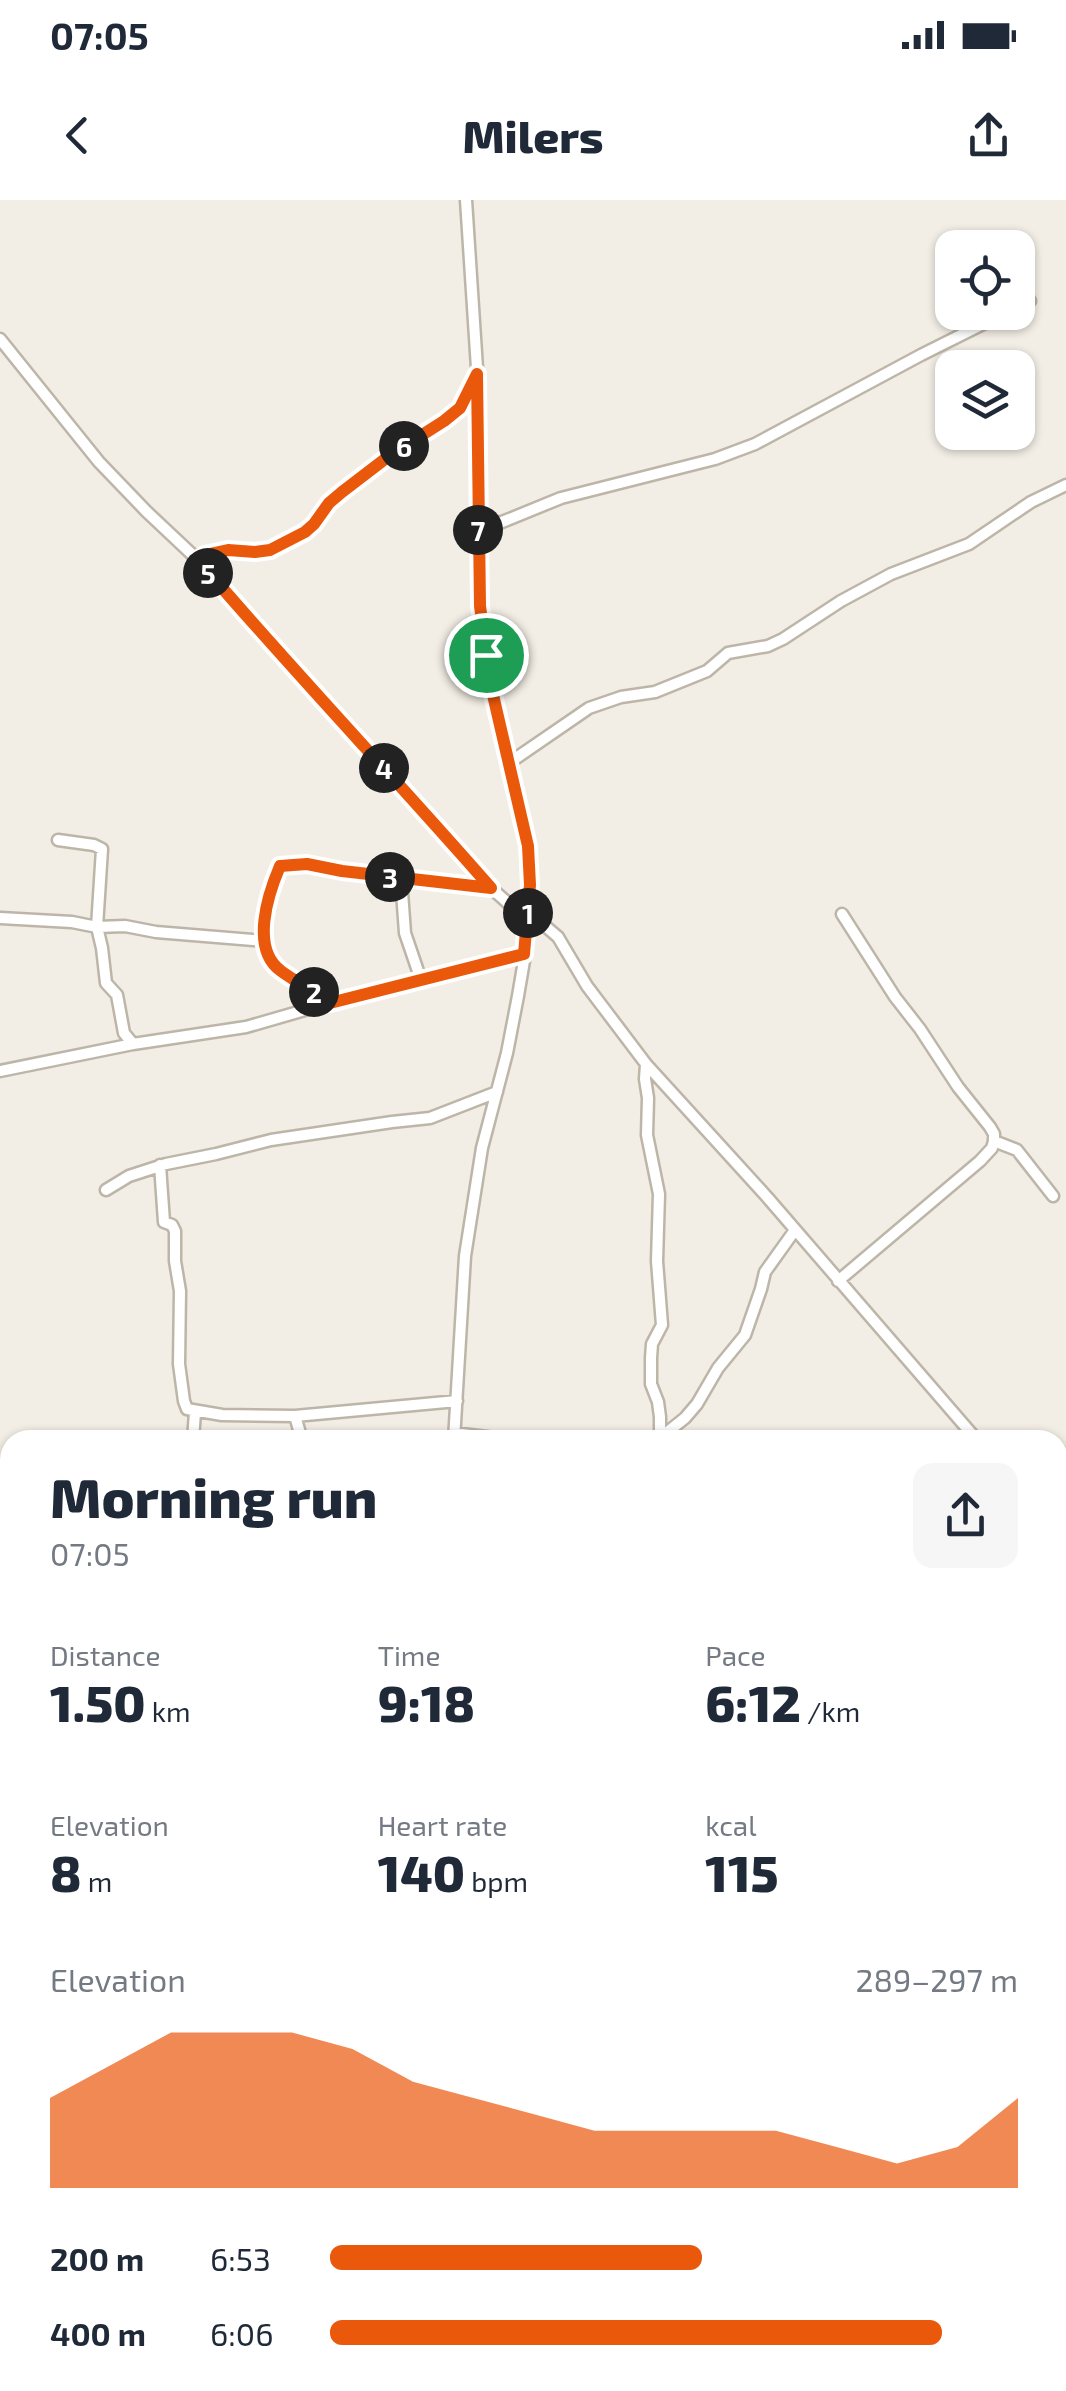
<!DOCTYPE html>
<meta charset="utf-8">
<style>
:root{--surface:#fff;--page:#f6f6f7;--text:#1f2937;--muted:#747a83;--accent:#ea580c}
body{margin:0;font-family:"Exo 2",sans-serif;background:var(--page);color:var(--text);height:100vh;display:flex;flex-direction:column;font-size:38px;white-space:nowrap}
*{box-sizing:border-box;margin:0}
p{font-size:32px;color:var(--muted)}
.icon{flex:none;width:55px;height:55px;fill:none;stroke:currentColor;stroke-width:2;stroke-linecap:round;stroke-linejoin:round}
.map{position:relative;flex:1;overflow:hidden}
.details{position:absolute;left:0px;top:1230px;width:1068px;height:962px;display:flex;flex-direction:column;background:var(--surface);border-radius:30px 30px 0 0;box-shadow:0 2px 8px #0004}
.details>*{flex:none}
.controls{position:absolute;left:935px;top:30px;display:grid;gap:20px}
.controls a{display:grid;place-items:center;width:100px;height:100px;border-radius:20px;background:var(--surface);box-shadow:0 2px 8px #0004;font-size:50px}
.pin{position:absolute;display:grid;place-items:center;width:85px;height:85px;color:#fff;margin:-42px;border:5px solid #fff;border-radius:50%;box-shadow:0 2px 10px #0007}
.km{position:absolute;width:50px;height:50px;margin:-25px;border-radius:50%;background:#222;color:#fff;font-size:28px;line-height:50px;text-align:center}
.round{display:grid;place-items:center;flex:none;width:105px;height:105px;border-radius:20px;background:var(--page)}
.overview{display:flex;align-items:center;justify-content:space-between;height:170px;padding:0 50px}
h1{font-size:55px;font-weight:800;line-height:75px}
.stats{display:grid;grid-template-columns:repeat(3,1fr);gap:15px;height:170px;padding:10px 50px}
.stats div{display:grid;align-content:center}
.stats b{font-size:50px;font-weight:800}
.stats small{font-size:28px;font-weight:400}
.stats p{font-size:28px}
.chart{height:280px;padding:20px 50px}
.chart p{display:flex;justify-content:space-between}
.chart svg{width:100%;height:180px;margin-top:10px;fill:var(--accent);opacity:.7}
ul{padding:0 50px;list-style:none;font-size:32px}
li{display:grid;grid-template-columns:160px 120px 1fr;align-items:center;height:75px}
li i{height:25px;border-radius:12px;background:var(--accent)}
.status{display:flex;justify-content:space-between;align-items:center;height:70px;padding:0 50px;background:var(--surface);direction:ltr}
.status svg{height:28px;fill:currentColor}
header{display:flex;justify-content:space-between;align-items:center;height:130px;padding:0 50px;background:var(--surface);font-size:45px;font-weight:800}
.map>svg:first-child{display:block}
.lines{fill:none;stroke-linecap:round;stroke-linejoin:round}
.minor-casing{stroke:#bdb6a8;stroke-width:15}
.minor{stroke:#fff;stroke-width:10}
.route-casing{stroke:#fff;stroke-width:20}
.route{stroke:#ea580c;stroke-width:12}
</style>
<div class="status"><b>07:05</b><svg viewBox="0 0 49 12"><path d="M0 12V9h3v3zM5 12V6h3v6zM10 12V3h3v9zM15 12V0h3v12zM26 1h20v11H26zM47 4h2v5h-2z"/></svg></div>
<header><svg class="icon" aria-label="back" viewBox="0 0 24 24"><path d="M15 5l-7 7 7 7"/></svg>Milers<svg class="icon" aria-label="share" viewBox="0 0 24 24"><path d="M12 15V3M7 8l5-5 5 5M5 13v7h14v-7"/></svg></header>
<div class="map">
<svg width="1066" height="2191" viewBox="0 0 1066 2191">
<rect width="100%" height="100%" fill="#f2eee5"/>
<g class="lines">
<defs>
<path id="minor" d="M1018,106L1030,101
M0,139L99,262L146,311L198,360L238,409L353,533L491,688L527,720L544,725L558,737L587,786L646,864L767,997L977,1240
M478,326L502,322L561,298L715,259L755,244L921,155L1007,112
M198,360C221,343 247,358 273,348C286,344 303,335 313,325C320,317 325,307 332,300C347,286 370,270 388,257C411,240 439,229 459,209C467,200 470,185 477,175
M509,563L589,508L621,497L655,492L707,471L728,453L768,446L783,439L841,401L891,374L969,344L1031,302L1066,285
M58,640L94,645L102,649L97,727L125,726L156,732L265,741
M401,678L405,733L421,780
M0,718L72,722L97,727L102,748L106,783L117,795L124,833L133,844
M326,804C313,790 296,782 281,771C250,749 268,694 280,666L307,665L342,671L490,688
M646,864L645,879L648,898L647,935L659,994L657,1061L662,1125L652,1144L651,1158V1184L658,1202L660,1217V1240
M0,871L133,844L246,827L350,797L525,755
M994,941L1017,950L1053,996
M160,965L164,1022L172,1025L175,1031V1061L180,1091L179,1164L184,1201L187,1209L222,1215L295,1216L457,1201
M106,990L129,976L166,964L216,954L271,940L392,922L430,918L497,892
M838,1081L980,961L992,948L994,941V934L990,927L958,887L920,829L895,797L842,714
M295,1216L302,1240
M454,1233L512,1240
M660,1238L685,1218L697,1204L718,1168L745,1135L761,1089L765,1072L795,1030
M193,1240L195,1212
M454,1240L465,1056L482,948L507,853L518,796L525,755L530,685L525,629L490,482L480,406L477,168L466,0
M1058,1330L1066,1340
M0,1498L10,1525
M1058,1818L1066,1823
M1058,1908L1066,1906
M1058,2141L1066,2136
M410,2182V2191
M1034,2182L1037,2191
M536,2191L538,2182
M976,2191L990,2182"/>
</defs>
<use href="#minor" class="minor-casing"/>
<use href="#minor" class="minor"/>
</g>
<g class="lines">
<defs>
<path id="route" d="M477,174L480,406L490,482L528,646L530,685L524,754L326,804C313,790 296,782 281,771C250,749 268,694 280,666L307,664L342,671L491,688C395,578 293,471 198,360L205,355L228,350L255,352L270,350L305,332L314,324L329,303L342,292L389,256L444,221L460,208Z"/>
</defs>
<use href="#route" class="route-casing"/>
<use href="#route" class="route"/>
</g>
</svg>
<div class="controls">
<a><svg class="icon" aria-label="locate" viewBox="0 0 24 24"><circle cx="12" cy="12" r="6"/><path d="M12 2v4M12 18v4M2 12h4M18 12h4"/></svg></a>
<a><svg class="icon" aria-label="layers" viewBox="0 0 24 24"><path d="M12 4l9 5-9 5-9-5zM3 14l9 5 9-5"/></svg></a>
</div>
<div class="pin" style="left:486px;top:455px;background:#1e9e55"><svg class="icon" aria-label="arrive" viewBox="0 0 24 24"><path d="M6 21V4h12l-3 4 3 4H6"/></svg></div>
<b class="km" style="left:528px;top:713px">1</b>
<b class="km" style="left:314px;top:792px">2</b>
<b class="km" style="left:390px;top:677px">3</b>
<b class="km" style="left:384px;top:568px">4</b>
<b class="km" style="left:208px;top:373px">5</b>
<b class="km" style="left:404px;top:246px">6</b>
<b class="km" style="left:478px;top:330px">7</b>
<section class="details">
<div class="overview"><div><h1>Morning run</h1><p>07:05</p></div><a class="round"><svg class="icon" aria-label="share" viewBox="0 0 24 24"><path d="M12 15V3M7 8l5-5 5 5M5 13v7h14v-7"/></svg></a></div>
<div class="stats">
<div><p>Distance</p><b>1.50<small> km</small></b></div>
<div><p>Time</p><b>9:18</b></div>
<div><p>Pace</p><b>6:12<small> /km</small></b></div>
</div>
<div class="stats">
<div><p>Elevation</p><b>8<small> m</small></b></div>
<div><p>Heart rate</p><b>140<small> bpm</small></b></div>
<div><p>kcal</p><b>115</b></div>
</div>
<div class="chart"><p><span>Elevation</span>289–297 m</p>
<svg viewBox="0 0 160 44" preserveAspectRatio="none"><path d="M0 44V22L10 14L20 6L30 6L40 6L50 10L60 18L70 22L80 26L90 30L100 30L110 30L120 30L130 34L140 38L150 34L160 22V44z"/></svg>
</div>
<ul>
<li><b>200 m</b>6:53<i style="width:54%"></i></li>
<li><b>400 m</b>6:06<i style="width:89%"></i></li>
</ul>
</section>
</div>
